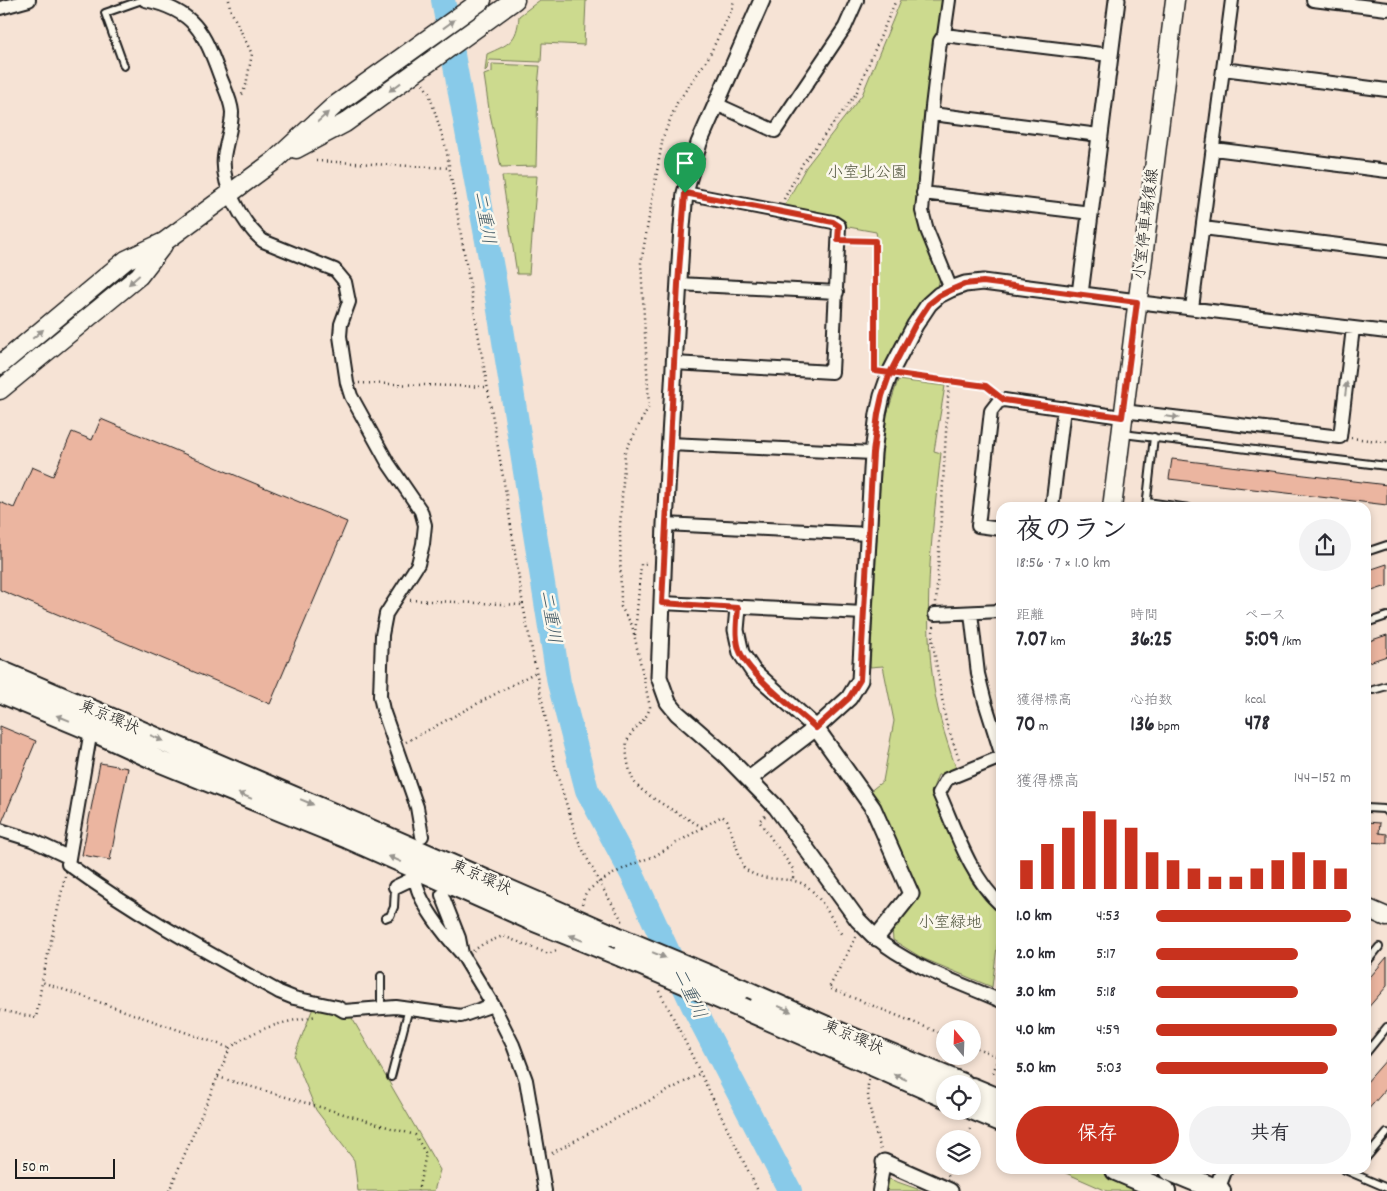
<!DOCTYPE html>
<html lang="ja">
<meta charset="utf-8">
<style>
:root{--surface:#fff;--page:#f2f2f3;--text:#2b2b33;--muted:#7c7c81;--accent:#c8321e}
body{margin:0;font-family:Dekko,"Klee One",sans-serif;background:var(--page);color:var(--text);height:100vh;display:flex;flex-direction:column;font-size:19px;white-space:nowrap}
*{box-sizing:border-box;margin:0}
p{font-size:16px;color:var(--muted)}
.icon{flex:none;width:28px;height:28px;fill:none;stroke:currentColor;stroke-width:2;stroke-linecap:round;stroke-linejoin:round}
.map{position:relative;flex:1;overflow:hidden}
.panel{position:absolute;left:996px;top:502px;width:375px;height:672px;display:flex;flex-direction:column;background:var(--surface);border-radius:15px;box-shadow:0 2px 8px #0003}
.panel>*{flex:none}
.needle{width:32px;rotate:341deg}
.buttons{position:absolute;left:936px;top:1020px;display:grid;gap:10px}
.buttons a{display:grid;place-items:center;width:45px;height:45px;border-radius:50%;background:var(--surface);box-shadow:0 2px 8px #0003;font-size:25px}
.scale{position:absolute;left:15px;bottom:12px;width:100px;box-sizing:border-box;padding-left:5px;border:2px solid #1c1c1c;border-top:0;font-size:14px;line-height:18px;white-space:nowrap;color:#1c1c1c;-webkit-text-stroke:4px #fbf7ec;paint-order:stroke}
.pin{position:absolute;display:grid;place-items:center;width:42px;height:42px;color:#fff;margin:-51px -21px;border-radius:50% 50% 50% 0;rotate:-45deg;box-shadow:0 0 5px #0007}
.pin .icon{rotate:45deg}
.round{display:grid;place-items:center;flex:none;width:52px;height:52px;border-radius:26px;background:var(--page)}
.headline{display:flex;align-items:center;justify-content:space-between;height:85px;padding:0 20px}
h1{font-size:28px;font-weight:700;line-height:38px}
.figures{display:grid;grid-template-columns:repeat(3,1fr);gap:8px;height:85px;padding:5px 20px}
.figures div{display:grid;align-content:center}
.figures b{font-size:21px;font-weight:700}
.figures small{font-size:14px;font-weight:400}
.figures p{font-size:14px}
.chart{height:140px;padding:10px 20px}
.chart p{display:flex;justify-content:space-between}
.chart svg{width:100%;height:90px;margin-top:5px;stroke:var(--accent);stroke-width:6}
.primary-button{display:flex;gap:10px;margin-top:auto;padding:10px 20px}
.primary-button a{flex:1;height:58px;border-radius:30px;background:var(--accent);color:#fff;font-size:20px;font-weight:700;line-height:58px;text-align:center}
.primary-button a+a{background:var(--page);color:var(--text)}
ul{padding:0 20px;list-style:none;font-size:16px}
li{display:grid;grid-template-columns:80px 60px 1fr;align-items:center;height:38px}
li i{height:12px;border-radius:6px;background:var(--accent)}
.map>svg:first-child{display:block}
.green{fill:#ccda8e;stroke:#747b55}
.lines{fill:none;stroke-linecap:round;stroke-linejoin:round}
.river{stroke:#88cae9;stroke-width:24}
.building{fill:#ebb5a0;stroke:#1c1c1c}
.service-casing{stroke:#1c1c1c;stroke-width:10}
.minor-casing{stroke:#1c1c1c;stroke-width:16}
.tertiary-casing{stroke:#1c1c1c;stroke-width:19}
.secondary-casing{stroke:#1c1c1c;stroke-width:21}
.trunk-casing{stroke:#1c1c1c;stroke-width:24}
.path{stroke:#1c1c1c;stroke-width:2.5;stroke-dasharray:1 4;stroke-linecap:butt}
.service{stroke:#fbf7ec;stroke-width:6}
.minor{stroke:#fbf7ec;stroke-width:12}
.tertiary{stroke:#fbf7ec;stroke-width:15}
.secondary{stroke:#fbf7ec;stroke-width:18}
.trunk{stroke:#fbf7ec;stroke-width:20}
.trunk-bridge-casing{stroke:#1c1c1c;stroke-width:24;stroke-linecap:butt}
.trunk-bridge{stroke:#fbf7ec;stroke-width:20}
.oneway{fill:#97948e}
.route-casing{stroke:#fff;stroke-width:10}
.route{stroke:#c8321e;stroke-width:6}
.labels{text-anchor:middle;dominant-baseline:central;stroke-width:5;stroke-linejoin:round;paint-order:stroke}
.park-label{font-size:16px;fill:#51553e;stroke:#fbf7ec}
.street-label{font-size:16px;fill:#1c1c1c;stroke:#fbf7ec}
.water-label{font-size:18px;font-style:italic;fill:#425964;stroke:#fbf7ec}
</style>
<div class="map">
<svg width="1387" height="1191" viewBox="0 0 1387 1191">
<rect width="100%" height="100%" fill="#f6e3d5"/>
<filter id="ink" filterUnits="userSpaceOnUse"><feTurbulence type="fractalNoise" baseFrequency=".02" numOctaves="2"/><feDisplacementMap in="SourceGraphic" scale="10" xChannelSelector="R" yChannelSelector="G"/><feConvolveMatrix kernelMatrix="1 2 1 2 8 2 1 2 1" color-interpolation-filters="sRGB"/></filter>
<g filter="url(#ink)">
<path class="green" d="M540,0H586L584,45L542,43L541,62L489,60L487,69L485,71L487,54C509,44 517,42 519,16Z
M901,0H943L918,194L940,277L938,287L922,300L884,369L879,367L878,243L876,232L843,226L834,215L784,207L806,167L862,95Z
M492,64L540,66L538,86L536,166L501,167L489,109L484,75L492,72Z
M502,176H537L529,274H517Z
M898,380L945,386L934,451L941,453C933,525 923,600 932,673C935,705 945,737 956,768L938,775L931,793L971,881L985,900L1001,915L992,987L922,958L893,940L892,930L920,894L877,805L869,792L883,781L894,721L883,666L870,667L882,453L887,414Z
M315,1003L345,1006L440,1170L434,1191H358L354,1160L316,1110L294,1056Z
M1059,1170H1100L1145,1190L1144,1191H1107Z
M889,1179L923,1191H887Z"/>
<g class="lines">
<path class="river" d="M443,0L494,279L559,683L587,790L633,876L695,1010L790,1191"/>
</g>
<path class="building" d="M101,419L347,522L270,704L0,590V502L14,508L32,467L53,476L72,432L92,440Z
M1172,459L1387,485V505L1169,479Z
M1387,564V586L1366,593V571Z
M1387,635V656L1366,663V642Z
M0,726L36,741L2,822H0Z
M100,763L128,768L110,860L82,855Z
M1366,822L1380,823L1379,833L1387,834V843L1366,842Z
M1387,957V986L1366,1010V982Z
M1387,1059V1088L1366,1112V1083Z"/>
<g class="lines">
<defs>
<path id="service" d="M124,66L105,13L142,0
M1123,434L1387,466
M1147,502L1189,508
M1146,508L1154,437
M1366,552L1387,545
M1366,623L1387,616
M1373,690L1387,686
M1366,808L1384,809L1387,812
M385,918L390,916L394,907L395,887
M1366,963L1379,947
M381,1007V976
M1366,1053L1387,1027
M391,1077L409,1008
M1366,1158L1387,1133
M1345,1170L1387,1188"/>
<path id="minor" d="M145,0C194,10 204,32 220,76C224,87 231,100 232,112C232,127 226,142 224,157C221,185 242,223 263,241L335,270L345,282L349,302L341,324L340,336L347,383L351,396L388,463L421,511L425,525L423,544L418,564L386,614L382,635L380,696L383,710L417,807L422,836
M949,0L944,35L940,41L932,107L922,211L927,230L951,289
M1313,0L1387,9
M0,8L29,0
M944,35L1110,55
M1223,69L1387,90
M716,104L775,131L845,27L857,0
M932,114L1099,135
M1214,149L1387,171
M923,193L1091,213
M1203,228L1387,251
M678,284L837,292
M1137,302L1387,332
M1192,308L1232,0
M674,363L832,372L839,226L833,222L685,193
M1123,411L1340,437L1353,328
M669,444L873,453
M1052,508L1064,408
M665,524L869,534
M1001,529L978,526L991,411L998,402L1004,400L1122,417
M662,603L864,613
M971,613L978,674L985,702L1001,753
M935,614L1001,611
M91,730L68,864C135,913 207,952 279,992L294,998L337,1007L344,1011L396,1007L461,1016L493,1005
M1001,757L947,779L939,793C956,831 970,877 1001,905
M0,830L32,840L68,857
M419,870C419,870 416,876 416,877C414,898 448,939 462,954
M395,887L416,877
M442,895L459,938L462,954L493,1005L513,1045L526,1080L545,1191
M876,938C910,967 961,983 1001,1001
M879,1191L884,1162"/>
<path id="tertiary" d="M1080,294L1117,0
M738,608L736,630L741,653L753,671L816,728L873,808L911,894L876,938L858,920L776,807L724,754L677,713L668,702L659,677L665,524L682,227L685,193L699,143L762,0
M749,779L816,728L849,698L860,680L873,453L878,414L882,396L890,373L915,325L929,304L939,295L951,289L965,284L983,282L1137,302
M884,1162L950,1191
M1216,1191L1224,1170"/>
<path id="secondary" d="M296,149L345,123L515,0
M0,365L126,260L164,242L274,161L334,106L482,0
M0,390L139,276L163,245
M1112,508L1175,0
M1366,908L1387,917"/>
<path id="trunk" d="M0,671L359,825L614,936
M0,692L91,730L161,762L348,838L532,920L621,956
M741,989L838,1032L963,1084
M747,1010L945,1097
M972,1088L1001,1100
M972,1109L1001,1121
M1116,1170L1165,1191
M1169,1170L1220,1191"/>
</defs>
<use href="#service" class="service-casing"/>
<use href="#minor" class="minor-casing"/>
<use href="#tertiary" class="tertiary-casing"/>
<use href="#secondary" class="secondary-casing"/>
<use href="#trunk" class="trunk-casing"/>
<path class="path" d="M229,0L230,9L252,54L246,85L241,97
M423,84L429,93L446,148L506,494L523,605L556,771L577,838L599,882L623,922
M316,161L450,168
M784,199L803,163L856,94L896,0
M850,240L875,241V371
M905,375L949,381L936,603
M949,381L986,386L993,392
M359,383L487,387
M1351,438L1387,442
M410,600L523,605
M934,626L932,638L946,722L960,762
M635,635L641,564H649
M406,742L536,672
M765,816L759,821L793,869V881
M702,827C688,819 642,794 635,783C629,774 625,752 627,742C631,728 646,723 650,707L632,625L621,607L620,526L625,452L649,406L641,263L663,137L677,103L707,60L732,9L734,0
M65,876L42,982L230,1048
M582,904C583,900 584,896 586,893C597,880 637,861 653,857L722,816L727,820L744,868C761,883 782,876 801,883C818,890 832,920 842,935
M856,937L829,988L945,1035
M473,951L483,944L503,936L549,954L559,949
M659,991L671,1013L758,1191
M0,1010L36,1018L42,982
M972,1046L999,1057L993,1073
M218,1077L415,1135L426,1154L418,1191
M869,1080C864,1096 876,1133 881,1150
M966,1139L970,1129
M552,1153L701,1073
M948,1176L953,1166
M169,1191L230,1048C256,1027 284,1022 317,1016"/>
<use href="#service" class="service"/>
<use href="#minor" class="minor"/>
<use href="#tertiary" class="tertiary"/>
<use href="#secondary" class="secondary"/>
<use href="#trunk" class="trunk"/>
<defs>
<path id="trunk-bridge" d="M614,936L741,989
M621,956L747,1010"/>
</defs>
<use href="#trunk-bridge" class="trunk-bridge-casing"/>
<use href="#trunk-bridge" class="trunk-bridge"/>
</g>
<defs><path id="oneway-solid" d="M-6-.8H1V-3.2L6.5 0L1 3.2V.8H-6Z" transform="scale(1.25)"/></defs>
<g class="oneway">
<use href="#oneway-solid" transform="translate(449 24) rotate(-36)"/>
<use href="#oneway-solid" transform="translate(395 87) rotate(144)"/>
<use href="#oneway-solid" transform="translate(323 117) rotate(-42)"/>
<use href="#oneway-solid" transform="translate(134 280) rotate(139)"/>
<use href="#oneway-solid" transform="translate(38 334) rotate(-40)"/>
<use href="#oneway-solid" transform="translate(1346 389) rotate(-83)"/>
<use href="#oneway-solid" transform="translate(1172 417) rotate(7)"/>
<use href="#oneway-solid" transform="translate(63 718) rotate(-158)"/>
<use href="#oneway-solid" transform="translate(157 738) rotate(23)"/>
<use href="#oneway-solid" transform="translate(245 796) rotate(-158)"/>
<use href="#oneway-solid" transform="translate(307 802) rotate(23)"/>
<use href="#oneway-solid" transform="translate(395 859) rotate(-156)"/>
<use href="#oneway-solid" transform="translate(576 938) rotate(-157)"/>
<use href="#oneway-solid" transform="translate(659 955) rotate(23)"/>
<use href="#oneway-solid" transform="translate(785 1009) rotate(24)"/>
<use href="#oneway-solid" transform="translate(900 1077) rotate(-156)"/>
</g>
</g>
<g class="lines" filter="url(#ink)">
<defs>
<path id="route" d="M685,193L678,284L662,603L738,608C737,622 734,640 741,654C752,677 796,710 816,728L849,698L860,680L873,453L878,414L882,396L890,373L915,325L929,304L939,296L951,290L965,284L983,282L1137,302L1122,417L1004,400L986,386L890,373L875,371V241L838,240L839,226L833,222L685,193"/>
</defs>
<use href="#route" class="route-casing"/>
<use href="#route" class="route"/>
</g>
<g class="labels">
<g class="park-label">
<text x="867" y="173">小室北公園</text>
<text x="950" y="923">小室緑地</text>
</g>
<g class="street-label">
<text transform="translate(1147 224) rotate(-83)">小室停車場復線</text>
<text transform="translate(109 718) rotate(23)">東京環状</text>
<text transform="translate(481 878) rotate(24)">東京環状</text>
<text transform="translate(853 1038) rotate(23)">東京環状</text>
</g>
<g class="water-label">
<text transform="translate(483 218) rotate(80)">二重川</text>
<text transform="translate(549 617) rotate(81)">二重川</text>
<text transform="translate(688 994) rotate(65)">二重川</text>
</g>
</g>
</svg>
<div class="buttons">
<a><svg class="needle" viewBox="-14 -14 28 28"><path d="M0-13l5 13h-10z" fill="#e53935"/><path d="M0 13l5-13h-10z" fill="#7c7c81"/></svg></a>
<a><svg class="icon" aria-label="locate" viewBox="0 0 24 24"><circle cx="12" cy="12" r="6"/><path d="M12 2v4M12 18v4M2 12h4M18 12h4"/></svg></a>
<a><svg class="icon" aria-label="layers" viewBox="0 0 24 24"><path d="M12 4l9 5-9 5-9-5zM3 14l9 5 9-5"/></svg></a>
</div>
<div class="scale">50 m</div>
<div class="pin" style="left:685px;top:193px;background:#1e9e55"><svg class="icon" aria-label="arrive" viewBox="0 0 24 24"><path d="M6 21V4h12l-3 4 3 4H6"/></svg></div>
<section class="panel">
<div class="headline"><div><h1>夜のラン</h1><p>18:56 · 7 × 1.0 km</p></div><a class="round"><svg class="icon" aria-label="share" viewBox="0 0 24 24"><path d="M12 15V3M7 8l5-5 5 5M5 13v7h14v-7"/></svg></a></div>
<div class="figures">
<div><p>距離</p><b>7.07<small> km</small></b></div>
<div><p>時間</p><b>36:25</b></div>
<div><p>ペース</p><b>5:09<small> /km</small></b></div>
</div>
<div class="figures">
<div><p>獲得標高</p><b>70<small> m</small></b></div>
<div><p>心拍数</p><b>136<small> bpm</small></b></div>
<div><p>kcal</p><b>478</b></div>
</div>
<div class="chart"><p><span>獲得標高</span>144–152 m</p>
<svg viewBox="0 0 160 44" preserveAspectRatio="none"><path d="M5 44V30M15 44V22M25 44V14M35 44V6M45 44V10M55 44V14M65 44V26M75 44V30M85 44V34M95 44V38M105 44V38M115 44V34M125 44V30M135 44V26M145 44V30M155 44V34"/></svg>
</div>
<ul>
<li><b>1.0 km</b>4:53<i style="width:100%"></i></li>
<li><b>2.0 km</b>5:17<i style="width:73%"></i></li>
<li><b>3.0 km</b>5:18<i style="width:73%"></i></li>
<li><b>4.0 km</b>4:59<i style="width:93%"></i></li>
<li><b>5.0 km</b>5:03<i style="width:88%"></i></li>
</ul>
<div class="primary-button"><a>保存</a><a>共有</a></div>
</section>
</div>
